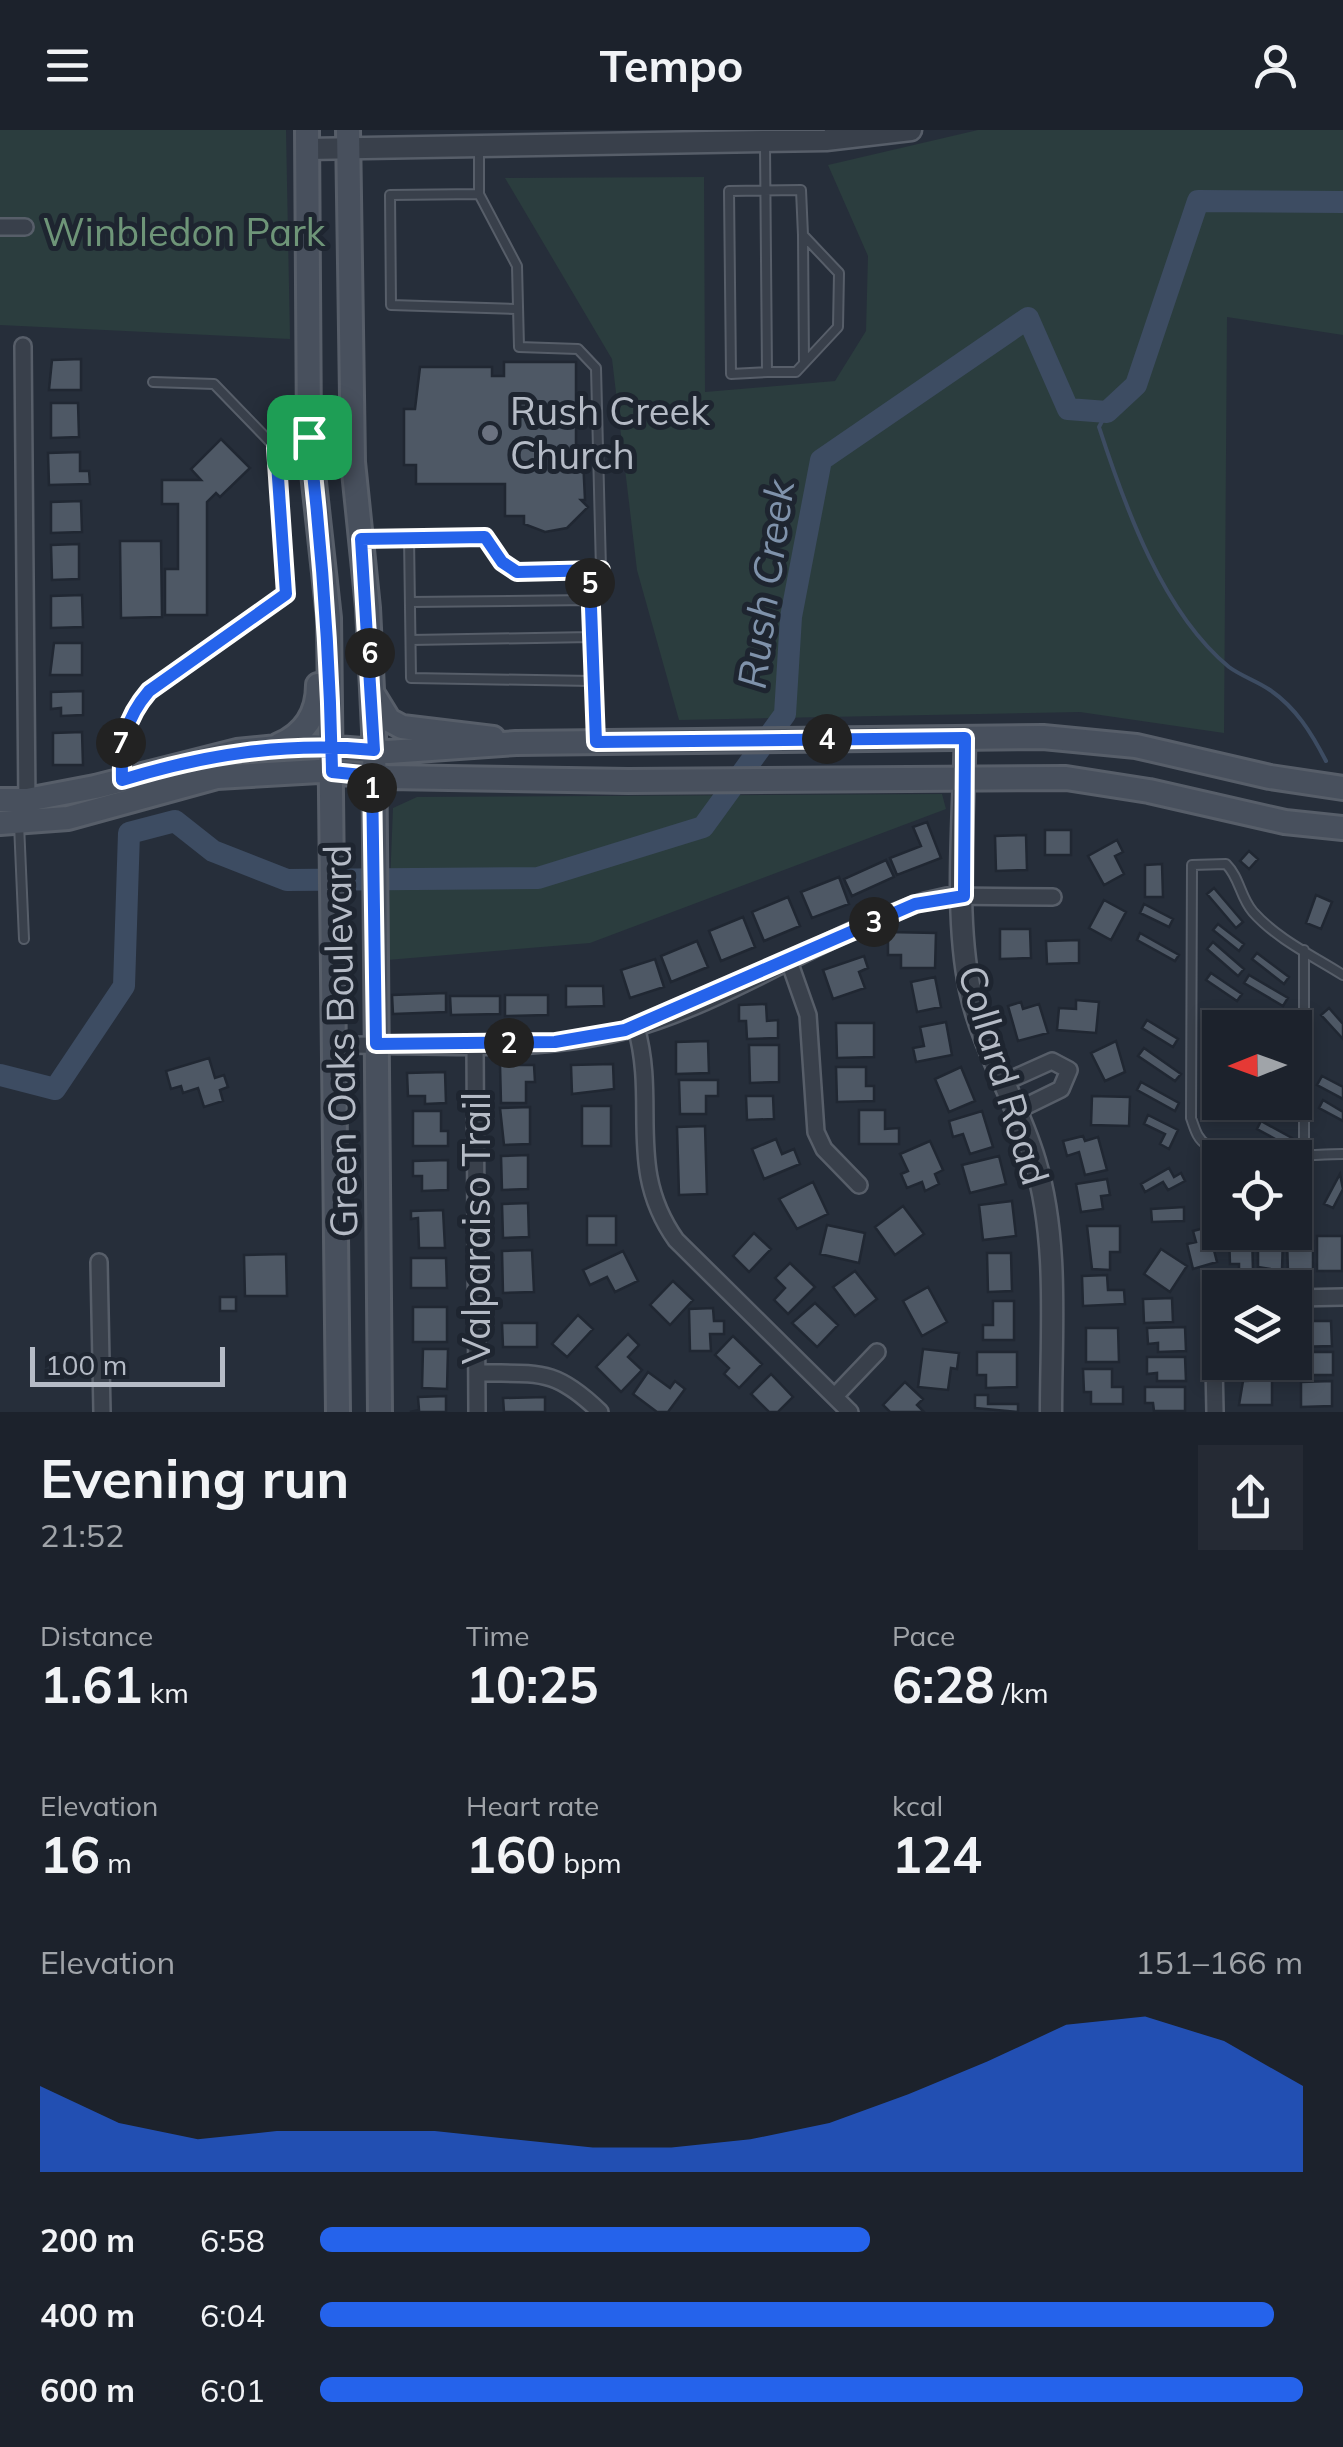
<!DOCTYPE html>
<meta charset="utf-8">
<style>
:root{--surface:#1c222c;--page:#252a34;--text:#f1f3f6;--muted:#a0a4a9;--line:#3a3f48;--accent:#2563eb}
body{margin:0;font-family:Mulish,sans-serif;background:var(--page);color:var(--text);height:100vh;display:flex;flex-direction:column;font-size:38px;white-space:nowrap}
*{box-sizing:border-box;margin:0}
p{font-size:32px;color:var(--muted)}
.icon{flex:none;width:55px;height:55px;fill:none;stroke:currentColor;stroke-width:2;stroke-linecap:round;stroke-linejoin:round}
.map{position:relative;height:1282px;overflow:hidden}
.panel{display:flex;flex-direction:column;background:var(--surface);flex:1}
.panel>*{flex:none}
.needle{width:65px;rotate:269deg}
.fabs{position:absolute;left:1202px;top:880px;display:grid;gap:20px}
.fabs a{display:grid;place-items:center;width:110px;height:110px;border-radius:0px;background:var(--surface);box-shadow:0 5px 15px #0003,0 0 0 2px var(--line);font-size:50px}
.scale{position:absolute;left:30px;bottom:25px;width:195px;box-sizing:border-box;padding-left:10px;border:5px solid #b5bbc6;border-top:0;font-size:28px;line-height:35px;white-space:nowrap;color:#b5bbc6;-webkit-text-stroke:8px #1e2530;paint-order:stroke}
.pin{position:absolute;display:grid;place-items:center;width:85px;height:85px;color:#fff;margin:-42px;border-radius:20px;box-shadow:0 5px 15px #0006}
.km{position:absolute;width:50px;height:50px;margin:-25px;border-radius:50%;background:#222;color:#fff;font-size:28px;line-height:50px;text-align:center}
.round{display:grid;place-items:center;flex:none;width:105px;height:105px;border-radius:0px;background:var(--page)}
.overview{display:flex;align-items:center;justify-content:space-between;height:170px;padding:0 40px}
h1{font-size:55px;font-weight:700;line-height:75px}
.metrics{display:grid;grid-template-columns:repeat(3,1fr);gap:15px;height:170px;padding:10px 40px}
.metrics div{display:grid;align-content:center}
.metrics b{font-size:50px;font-weight:700}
.metrics small{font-size:28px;font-weight:400}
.metrics p{font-size:28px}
.chart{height:280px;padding:20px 40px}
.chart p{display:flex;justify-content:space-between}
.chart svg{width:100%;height:180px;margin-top:10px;fill:var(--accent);opacity:.7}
ul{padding:0 40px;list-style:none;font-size:32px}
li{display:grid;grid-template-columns:160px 120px 1fr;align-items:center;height:75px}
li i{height:25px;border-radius:12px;background:var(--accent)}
header{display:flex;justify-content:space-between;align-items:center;height:130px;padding:0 40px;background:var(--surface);font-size:45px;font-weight:700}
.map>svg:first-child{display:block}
.green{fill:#2b3d3e}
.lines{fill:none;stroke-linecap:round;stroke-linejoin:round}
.stream{stroke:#3d4c62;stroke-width:4}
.river{stroke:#3d4c62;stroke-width:22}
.building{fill:#4e5865;stroke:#202732;stroke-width:2.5}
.service-casing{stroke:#575e69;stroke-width:12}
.minor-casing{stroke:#575e69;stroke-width:20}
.tertiary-casing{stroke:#575e69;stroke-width:25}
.secondary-casing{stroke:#575e69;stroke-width:28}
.service{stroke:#39404b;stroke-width:8}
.minor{stroke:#39404b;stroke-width:15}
.tertiary{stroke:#39404b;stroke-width:20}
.secondary{stroke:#48505d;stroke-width:22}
.route-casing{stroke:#fff;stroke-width:20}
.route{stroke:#2563eb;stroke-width:12}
.worship-dot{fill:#6b7280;stroke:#1e2530;stroke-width:4}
.labels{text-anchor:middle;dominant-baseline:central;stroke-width:10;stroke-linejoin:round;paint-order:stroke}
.park-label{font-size:38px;fill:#6e9578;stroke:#1e2530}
.poi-label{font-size:38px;fill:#b5bbc6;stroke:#1e2530;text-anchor:start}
.street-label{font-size:38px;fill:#b5bbc6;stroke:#1e2530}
.water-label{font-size:40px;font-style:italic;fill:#7f92ab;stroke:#1e2530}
</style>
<header><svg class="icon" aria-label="menu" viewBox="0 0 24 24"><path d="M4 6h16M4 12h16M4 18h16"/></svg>Tempo<svg class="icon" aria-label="person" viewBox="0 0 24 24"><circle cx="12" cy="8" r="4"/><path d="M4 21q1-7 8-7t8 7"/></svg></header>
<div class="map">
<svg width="1343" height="1282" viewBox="0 0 1343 1282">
<rect width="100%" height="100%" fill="#262e3a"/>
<path class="green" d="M0,0H286L290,209L0,195Z
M978,0H1343V205L1227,187L1224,603L1080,582L679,590L637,440L612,229L505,48L704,47L705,262L835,251L866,201L868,126L828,35Z
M942,664L946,679L590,813L387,830L393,678L417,667Z"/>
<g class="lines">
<path class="stream" d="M1107,282L1099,297C1125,377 1163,483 1229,537C1241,546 1257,551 1270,560C1296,578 1311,602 1326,631"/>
<path class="river" d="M0,945L55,959L124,856L129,703L175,691L213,721L287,750L538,748L703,697L785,584L791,487L821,330L1028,188L1068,279L1107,282L1136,255L1198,71L1343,72"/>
</g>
<path class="building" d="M81,229V260H49L52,230Z
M504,232H576V328H583L585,370H581L588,377L567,398L545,402L524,394V386H505V354H416V335H404V279H415L420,237H492V246H504Z
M51,273H78L79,307L51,308Z
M221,309L250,338L220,367L216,363L207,372V485H165V439H178V374H162V350H201L191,339Z
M80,322V341H89L90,354L49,355L48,323Z
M81,371L82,402L51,403V372Z
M120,411H161L162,487L121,488Z
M79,414V449L52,450L51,415Z
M82,465L83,497L51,498V466Z
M54,513H82V545H50Z
M83,561V585L61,586V578L51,579V562Z
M82,602L83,635H53V603Z
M927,692L941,728L897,745L890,728L921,716L913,697Z
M1045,700H1071V725H1045Z
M1026,705L1027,740L996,741L995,706Z
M1117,710L1123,722L1115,726L1124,744L1104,755L1088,726Z
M1249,721L1258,729L1249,739L1240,731Z
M886,730L894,747L852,766L844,749Z
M1162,734L1163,767H1145V735Z
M839,747L849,774L812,788L801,762Z
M1214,758L1243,792L1236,798L1207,764Z
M1316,765L1332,772L1321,799L1306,793Z
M788,767L800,796L764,811L752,782Z
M1104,770L1126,782L1111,810L1089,798Z
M1144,774L1173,789L1169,797L1140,783Z
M743,787L755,817L721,831L709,801Z
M1218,794L1244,814L1239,821L1213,800Z
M1000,799H1030L1031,828L1000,829Z
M888,802L936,803L935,838H901V825H888Z
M1140,803L1179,825L1175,831L1137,810Z
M1079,810V833L1047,834L1046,811Z
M697,811L708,837L671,852L661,826Z
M1213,812L1244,839L1238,846L1207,819Z
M1257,823L1289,847L1284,854L1252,829Z
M864,826L868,838L859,842L865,858L833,869L823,840Z
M655,829L664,857L630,868L621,840Z
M1211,843L1242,864L1237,871L1206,850Z
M1249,845L1288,868L1283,876L1244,853Z
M935,847L941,877L917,882L911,852Z
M566,856H603L604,876L566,877Z
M446,863V882L393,884L392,865Z
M505,865H548V885L505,886Z
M450,866H500V884L451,885Z
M1076,870L1099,872L1096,903L1057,900L1059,878L1076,879Z
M1021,872L1023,879L1039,874L1048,903L1018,911L1008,876Z
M766,874L767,891L778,890V908L747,909L746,891H739V875Z
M1329,878L1343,894V909L1321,885Z
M1147,890L1178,909L1173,917L1142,898Z
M946,892L952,925L916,932L913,918L924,916L920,897Z
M836,893H874V927L837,928Z
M708,911L709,943L676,944V912Z
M1116,911L1125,942L1105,951L1091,923Z
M749,915H779V952L750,953Z
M1144,918L1181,944L1175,951L1138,926Z
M209,928L215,948L224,945L228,957L220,960L223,971L204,977L198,958L183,963L181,956L171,959L166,941Z
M613,934L614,959L572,964L571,935Z
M500,935H534L535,952H526V973H501Z
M1212,936L1220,941V953L1206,943Z
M836,937H866V956H874V971L837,972Z
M961,937L975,971L949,982L935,949Z
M445,942L446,973L425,974V966H408L407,943Z
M1322,946L1343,957V969L1317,955Z
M679,950H718V966H706V984H680Z
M1141,952L1179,973L1175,981L1137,960Z
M746,966H773L774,989L747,990Z
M1092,966L1130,967L1129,996L1091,995Z
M1209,966L1240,980L1237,989L1205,975Z
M1323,970L1343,982V991L1319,978Z
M1255,972H1269L1282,981L1278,987Z
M582,976H611V1016H582Z
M530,977V1014L504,1015L500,978Z
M859,980H885V999L899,998V1014H859Z
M413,981H441V1001H448V1016H413Z
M982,981L993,1017L970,1024L963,1004L953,1007L949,991Z
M1148,985L1178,1000L1169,1019L1160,1014L1165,1004L1144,994Z
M1261,991L1292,1008L1288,1016L1257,999Z
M705,996L707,1064L679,1065L677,997Z
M1083,1006L1085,1011L1098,1007L1107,1040L1085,1045L1079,1022L1067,1026L1063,1011Z
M776,1009L782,1024L794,1019L800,1034L764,1049L752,1019Z
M930,1011L943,1040L935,1044L939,1054L925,1061L922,1052L907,1058L901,1044L908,1041L900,1024Z
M528,1025V1059L502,1060L501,1026Z
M999,1026L1006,1054L970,1063L962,1035Z
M448,1030V1060L422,1061V1046H413V1031Z
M1169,1038L1174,1047L1181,1043L1185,1051L1168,1060L1163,1052L1145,1062L1141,1054Z
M1340,1044L1343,1059L1333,1078L1324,1074Z
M1107,1049L1110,1065L1101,1066L1103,1079L1081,1082L1076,1054Z
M813,1052L828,1084L797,1099L779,1069Z
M1012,1071L1016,1106L983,1110L979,1075Z
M528,1073L529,1107L503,1108L502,1074Z
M903,1076L924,1104L895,1125L875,1097Z
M1184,1077V1091L1152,1092L1151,1079Z
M443,1080L445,1118H419L418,1088L411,1089V1081Z
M587,1086H616V1115H587Z
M827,1095L865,1103L859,1133L820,1124Z
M1087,1096H1120V1122H1110V1140L1092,1139Z
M1208,1097L1217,1132L1193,1139L1187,1114L1196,1112L1193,1101Z
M754,1103L771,1119L749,1142L733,1126Z
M1229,1105H1252L1253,1140L1239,1141V1134H1230Z
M1283,1105L1282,1141L1258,1137V1106Z
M1317,1106H1342V1141H1317Z
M1287,1111H1313V1142H1288Z
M1161,1119L1187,1136L1170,1162L1144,1144Z
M532,1120L534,1162L503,1163L502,1121Z
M623,1121L638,1151L615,1162L607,1147L590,1155L583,1140Z
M987,1123H1011L1012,1161L988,1162Z
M286,1124L287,1166H245L244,1125Z
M411,1128H446L447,1158H411Z
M790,1133L815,1157L788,1184L774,1170L785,1158L775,1148Z
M855,1141L877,1169L855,1186L833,1157Z
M1107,1145L1108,1160H1124L1125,1174L1083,1176L1082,1146Z
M673,1151L693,1170L670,1195L650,1175Z
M928,1157L947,1192L922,1206L903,1171Z
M220,1167H236V1181H220Z
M1172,1168L1173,1192L1144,1193L1143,1169Z
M993,1171H1014V1210H983V1195H993Z
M815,1173L838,1195L817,1217L792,1193Z
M413,1177H447V1212H413Z
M713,1178L714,1191H724V1204H710L711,1221H690L689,1179Z
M578,1185L593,1199L567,1227L552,1214Z
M1296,1191H1331L1332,1216L1296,1217Z
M502,1193H537V1217H503Z
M1185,1197L1186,1221L1158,1222V1213L1148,1214L1147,1198Z
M1086,1198H1118L1119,1232H1086Z
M628,1204L639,1215L628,1227L642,1240L621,1262L596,1237Z
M733,1206L762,1234L739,1258L724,1244L729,1238L715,1225Z
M423,1219H448L447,1259L422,1258Z
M923,1219L959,1223L957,1239L951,1238L948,1260L918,1257Z
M977,1222H1017V1257L986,1258V1245H977Z
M1297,1222H1333V1245H1298Z
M1147,1227H1185L1186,1251H1157V1243L1147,1244Z
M1241,1232H1273V1246H1241Z
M1083,1239H1112V1257H1123V1274H1091V1262H1084Z
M648,1242L670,1258L675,1251L685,1259L668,1282H657L633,1264Z
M771,1244L793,1267L778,1282H769L751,1264Z
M1272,1250V1275H1239L1243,1251Z
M1332,1251V1276L1301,1277V1252Z
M905,1252L923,1269L917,1275L924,1282H890L883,1275Z
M1145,1257H1185V1281H1154L1153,1273H1145Z
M975,1265H988V1274H1018V1282L975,1278Z
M446,1266V1282H410L419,1280L418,1267Z
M545,1267V1282H504L503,1268Z"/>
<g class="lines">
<defs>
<path id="service" d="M765,16L767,242H796L838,197L839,143L803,105L801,60L729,61L731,244L767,242
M479,17V64L517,136L519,217L578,219L596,238L601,440L590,449L596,609
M479,64L390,65L391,175L515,179
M803,105L804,233
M153,252L214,254L276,318
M409,407H485L502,432L517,442L601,440
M365,408L409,407L411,548L592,551
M410,472L590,470
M411,510L591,507
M122,646C121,611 127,588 149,561L286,464L276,318L304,308
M19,694L24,809
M1304,820V1025
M1343,845C1313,826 1277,809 1253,782C1240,767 1240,748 1226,734L1192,735L1191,988C1195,999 1197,1009 1207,1015C1235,1033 1309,1024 1343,1024"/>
<path id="minor" d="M0,97H25
M23,216L27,677
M789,831L808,885L816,1002L824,1019L859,1055
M636,897C658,975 625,1038 676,1110L850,1282
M475,913L477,1282
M335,915C429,914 532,925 624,901C724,875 825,804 925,771L947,766L1053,767
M1003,953L1052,931L1069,940L1061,959L1016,981
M99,1132L102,1282
M1295,1168L1343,1167
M477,1243C538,1244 554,1237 600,1282
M835,1266L877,1222
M1215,1282L1213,1183L1220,1173"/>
<path id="tertiary" d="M307,19L826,10L911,0
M965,609C964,687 954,784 970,860C983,921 1018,972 1035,1031C1059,1111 1051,1200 1051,1282"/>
<path id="secondary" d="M307,0L309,307L329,488L338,1282
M348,0L353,332L368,478L374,600L380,1282
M373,564L389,590L402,597L493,608
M279,615C305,604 318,584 318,555
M0,670H27L95,657L237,621L297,615L388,622L516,613L1043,607L1136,616L1270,647L1343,658
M0,693L68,688L217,647L319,641L388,647L628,651L1066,648L1149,661L1285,692L1343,698"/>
</defs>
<use href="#service" class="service-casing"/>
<use href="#minor" class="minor-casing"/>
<use href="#tertiary" class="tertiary-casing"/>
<use href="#secondary" class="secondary-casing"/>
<use href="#service" class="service"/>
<use href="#minor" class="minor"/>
<use href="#tertiary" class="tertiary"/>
<use href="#secondary" class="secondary"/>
</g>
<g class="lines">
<defs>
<path id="route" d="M309,307C322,419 330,529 332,642L372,646L376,914L555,912L625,900L915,774L964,766L965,608L596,612L590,450L601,440L517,442L502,432L485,407L361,409L374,620C285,612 207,624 122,650C121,613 125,589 149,561L286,464L276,318L309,307"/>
</defs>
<use href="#route" class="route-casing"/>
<use href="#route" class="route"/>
</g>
<circle class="worship-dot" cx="490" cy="303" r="10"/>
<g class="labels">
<g class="park-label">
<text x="184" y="102">Winbledon Park</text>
</g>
<g class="poi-label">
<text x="510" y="281">Rush Creek<tspan x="510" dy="44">Church</tspan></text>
</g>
<g class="street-label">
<text transform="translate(340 911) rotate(-91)">Green Oaks Boulevard</text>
<text transform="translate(1004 945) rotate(73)">Collard Road</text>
<text transform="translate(476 1098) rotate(-90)">Valparaiso Trail</text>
</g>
<g class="water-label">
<text transform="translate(765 454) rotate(-82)">Rush Creek</text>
</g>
</g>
</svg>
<div class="fabs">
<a><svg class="needle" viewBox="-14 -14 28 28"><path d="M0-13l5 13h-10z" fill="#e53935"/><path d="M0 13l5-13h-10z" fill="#a0a4a9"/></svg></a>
<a><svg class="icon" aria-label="locate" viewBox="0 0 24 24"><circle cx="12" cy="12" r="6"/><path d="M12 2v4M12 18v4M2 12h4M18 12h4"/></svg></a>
<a><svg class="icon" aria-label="layers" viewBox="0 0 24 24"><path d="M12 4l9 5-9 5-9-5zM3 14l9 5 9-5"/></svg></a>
</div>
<div class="scale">100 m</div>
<div class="pin" style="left:309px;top:307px;background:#1e9e55"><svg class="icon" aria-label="arrive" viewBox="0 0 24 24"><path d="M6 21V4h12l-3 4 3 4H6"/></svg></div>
<b class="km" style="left:372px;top:658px">1</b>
<b class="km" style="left:509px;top:913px">2</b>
<b class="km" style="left:874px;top:792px">3</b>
<b class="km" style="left:827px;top:609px">4</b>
<b class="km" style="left:590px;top:453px">5</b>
<b class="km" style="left:370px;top:523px">6</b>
<b class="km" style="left:121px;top:613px">7</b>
</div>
<section class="panel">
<div class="overview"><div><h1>Evening run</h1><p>21:52</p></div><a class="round"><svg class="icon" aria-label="share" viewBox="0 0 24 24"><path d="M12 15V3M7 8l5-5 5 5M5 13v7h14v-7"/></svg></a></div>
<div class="metrics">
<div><p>Distance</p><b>1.61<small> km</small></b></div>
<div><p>Time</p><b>10:25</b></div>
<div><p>Pace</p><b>6:28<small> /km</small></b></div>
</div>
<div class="metrics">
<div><p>Elevation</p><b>16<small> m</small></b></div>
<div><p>Heart rate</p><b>160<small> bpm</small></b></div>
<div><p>kcal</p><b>124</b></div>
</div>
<div class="chart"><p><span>Elevation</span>151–166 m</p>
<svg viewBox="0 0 160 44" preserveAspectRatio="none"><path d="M0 44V23L10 32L20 36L30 34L40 34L50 34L60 36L70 38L80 38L90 36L100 32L110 25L120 17L130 8L140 6L150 12L160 23V44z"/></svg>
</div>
<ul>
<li><b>200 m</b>6:58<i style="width:56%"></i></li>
<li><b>400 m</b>6:04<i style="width:97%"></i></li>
<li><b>600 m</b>6:01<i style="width:100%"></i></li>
</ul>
</section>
